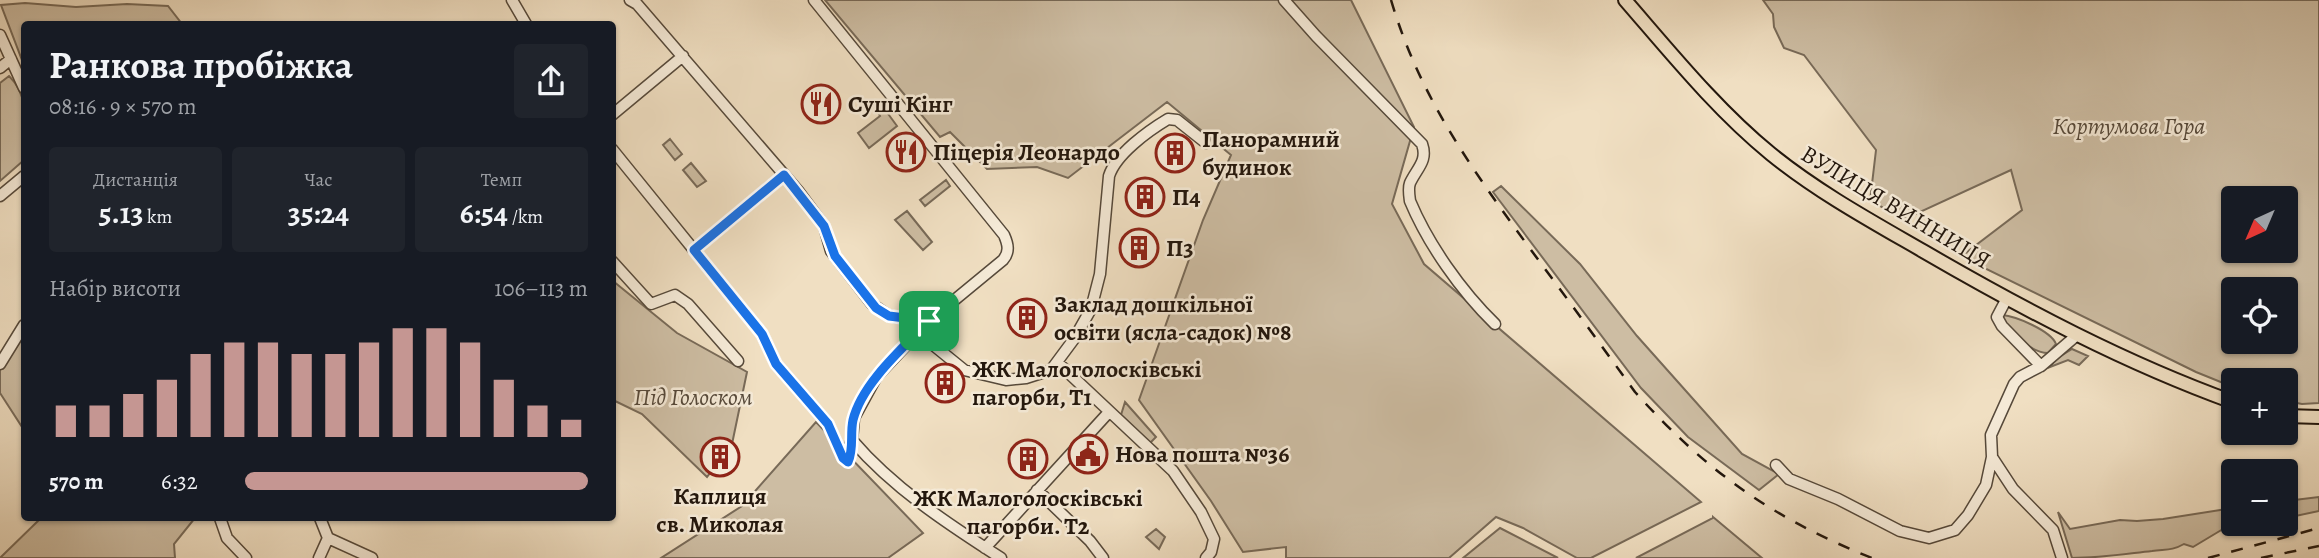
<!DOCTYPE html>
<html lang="uk">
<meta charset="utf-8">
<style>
:root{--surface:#171b24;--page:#20242c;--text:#f1f3f6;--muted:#9ea1a6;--accent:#c59692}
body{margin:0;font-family:Alegreya,serif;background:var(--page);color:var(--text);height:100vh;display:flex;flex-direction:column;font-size:26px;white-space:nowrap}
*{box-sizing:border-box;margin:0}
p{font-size:23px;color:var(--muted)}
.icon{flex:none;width:38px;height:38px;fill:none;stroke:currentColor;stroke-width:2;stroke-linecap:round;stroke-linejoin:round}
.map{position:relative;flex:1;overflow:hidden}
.details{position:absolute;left:21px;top:21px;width:595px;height:500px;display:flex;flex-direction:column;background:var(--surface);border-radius:7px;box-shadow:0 2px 5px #0004}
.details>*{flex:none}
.needle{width:46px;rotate:224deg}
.controls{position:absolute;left:2221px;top:186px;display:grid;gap:14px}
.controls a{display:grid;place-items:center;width:77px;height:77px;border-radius:7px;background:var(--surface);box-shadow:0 2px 5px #0004;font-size:35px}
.pin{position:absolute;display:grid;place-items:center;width:60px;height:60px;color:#fff;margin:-30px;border-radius:14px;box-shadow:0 4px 10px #0006}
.round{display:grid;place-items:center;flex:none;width:74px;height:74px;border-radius:7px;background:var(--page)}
.head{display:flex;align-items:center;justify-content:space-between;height:119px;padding:0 28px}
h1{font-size:38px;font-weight:700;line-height:52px}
.stats{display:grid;grid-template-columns:repeat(3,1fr);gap:10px;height:119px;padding:7px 28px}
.stats div{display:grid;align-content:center;border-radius:7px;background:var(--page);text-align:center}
.stats b{font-size:30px;font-weight:700}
.stats small{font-size:19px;font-weight:400}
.stats p{font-size:19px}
.chart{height:196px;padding:14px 28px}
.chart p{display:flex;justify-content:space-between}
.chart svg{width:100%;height:126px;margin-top:7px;stroke:var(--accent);stroke-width:6}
ul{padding:0 28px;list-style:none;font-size:23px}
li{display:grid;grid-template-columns:112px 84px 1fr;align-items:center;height:52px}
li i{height:18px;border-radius:9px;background:var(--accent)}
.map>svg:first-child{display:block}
.green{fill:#cdbda3;stroke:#786a58;stroke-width:2;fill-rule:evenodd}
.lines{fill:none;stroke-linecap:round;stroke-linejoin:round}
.minor-casing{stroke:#56493a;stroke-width:13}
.major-casing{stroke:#23170d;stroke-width:16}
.minor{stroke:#f5ead7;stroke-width:10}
.major{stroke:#f0dfc2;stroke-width:12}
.rail{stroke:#23170d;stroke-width:2.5;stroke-dasharray:12 12;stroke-linecap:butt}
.route-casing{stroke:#fff;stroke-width:14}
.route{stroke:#1a73e8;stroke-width:9}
.labels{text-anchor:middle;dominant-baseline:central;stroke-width:5;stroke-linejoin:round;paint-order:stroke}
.poi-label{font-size:24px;font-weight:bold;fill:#23170d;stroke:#f5ead7;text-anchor:start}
.park-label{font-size:24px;font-style:italic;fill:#56493a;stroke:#f5ead7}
.street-label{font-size:24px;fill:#23170d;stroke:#f5ead7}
</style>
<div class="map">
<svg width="2319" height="558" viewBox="0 0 2319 558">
<rect width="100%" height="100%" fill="#f0dfc2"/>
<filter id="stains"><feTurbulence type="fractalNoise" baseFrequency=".00286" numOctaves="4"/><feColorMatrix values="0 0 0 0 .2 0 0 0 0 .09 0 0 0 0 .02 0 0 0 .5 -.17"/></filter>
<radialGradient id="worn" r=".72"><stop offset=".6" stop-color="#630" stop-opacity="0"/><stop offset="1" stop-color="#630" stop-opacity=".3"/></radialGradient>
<path class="green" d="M825,0H1351L1414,127L1392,204L1424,264L1701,502L1591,558H1577L1523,528L1496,517L1449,558H1286V547L1243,552L1211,501L1139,400L1203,220L1231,155L1167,102L1068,178L1037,167L987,169L950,132L940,137Z
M1763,0H2319V403L2302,404L2286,401V380H2233V387L2196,372L1968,260L1970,258L1963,255L2022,210L2011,170L1905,219L1870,201L1876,150L1804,55L1784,48L1774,27L1773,14ZM2233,198H2286V250H2233ZM2233,289H2286V341H2233Z
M25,3L76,7L127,4L168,6L182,24H24V59L22,60L1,5Z
M9,76C32,98 24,131 24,160L0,181V83Z
M879,103L885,111L883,113L886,111L897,126L869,148L858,133L880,116L876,109Z
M670,139L682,154L675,160L663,145Z
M691,163L706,181L697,187L683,170Z
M946,180L950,186L925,206L920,200Z
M1501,186L1580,264L1637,336L1742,454L1779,474L1759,490L1688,437L1641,388L1493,192Z
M907,211L932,242L923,250L895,220Z
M613,281L677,333L747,372L732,444L707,477L642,414L613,400Z
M2002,315C2016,316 2051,331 2056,344L2048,353C2030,353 2014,333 2002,320Z
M24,325V430L0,393V359Z
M2072,349L2088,356L2079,365L2068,360L2050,367L2056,359Z
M1125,402L1156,437L1150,443L1121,415Z
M816,422L923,533L888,558H661L742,506Z
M2319,497V511L2286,518V501Z
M2233,508V523L2193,547L2184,544C2172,551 2165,549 2152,551C2125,554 2100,558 2072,558L2058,512L2070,529L2120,520L2137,521L2163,519Z
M1713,517L1762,558H1636L1713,518Z
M41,518H195L174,544L175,558H0Z
M1500,528L1558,558H1463Z
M1156,529L1165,537L1159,549L1146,537Z"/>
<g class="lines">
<defs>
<path id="minor" d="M512,0L526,24
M630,0L637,4L799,192L824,226L831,251L872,304L889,316L929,321L1003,260C1010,252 1008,244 1004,235L814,0
M1284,0L1316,36L1422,144C1428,161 1417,168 1410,183C1408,188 1409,194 1410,201C1428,244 1461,291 1495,324
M0,35L24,88
M0,68L11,59
M612,115L683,56
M612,149L762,334L776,364L828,424L843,458L848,462C852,454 848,448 852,440
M0,196L24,176
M694,250L784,175
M612,261L651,304L675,295L688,304L738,361
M2007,298L1997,317L2002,326L2041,366
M1058,363L1173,471L1201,512L1214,539L1211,552L1206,558
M0,364L24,325
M1992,457L2013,489L2053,530L2062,558
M1776,465L1789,479L1838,499L1900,531L1929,538L1955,530L1968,515L1986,485L1992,457L1991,435L2014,384L2020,377L2041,366L2077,335
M1037,490L1090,541L1103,558
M220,518L227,538L246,558
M328,538L372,558
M985,548L1109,412
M319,558L328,538L320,518
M1001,558C948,524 893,488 852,440L854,418L877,376L929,321L926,330L932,344L964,370L1006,380L1026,378L1051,370L1074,339L1091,309L1100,274L1109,176C1116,154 1148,131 1168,119L1177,120L1206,143"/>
<path id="major" d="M1625,0C1671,53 1717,110 1771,154C1818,192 1871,221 1923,251C2023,309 2125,363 2233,402
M2286,416L2319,417"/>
</defs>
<use href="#minor" class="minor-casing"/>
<use href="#major" class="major-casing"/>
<use href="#minor" class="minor"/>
<use href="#major" class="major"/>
<path class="rail" d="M1391,0C1420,98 1472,169 1531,250C1566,297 1601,345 1635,392C1707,472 1772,518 1872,558
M2208,558L2319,528
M2261,558L2319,546"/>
</g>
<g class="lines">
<defs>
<path id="route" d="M784,175L824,226L835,256L876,308L889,316L929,321C904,347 862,383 853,420C850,433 854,450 848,462L843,458L828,424L776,364L762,334L694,250Z"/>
</defs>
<use href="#route" class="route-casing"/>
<use href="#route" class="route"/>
</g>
<defs>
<symbol id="restaurant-ring" viewBox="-11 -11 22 22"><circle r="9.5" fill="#f5ead7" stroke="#8f2418" stroke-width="1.5"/><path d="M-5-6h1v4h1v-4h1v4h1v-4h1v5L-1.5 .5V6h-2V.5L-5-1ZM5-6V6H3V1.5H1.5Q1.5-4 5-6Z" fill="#8f2418"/></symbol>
<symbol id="building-ring" viewBox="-11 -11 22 22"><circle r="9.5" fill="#f5ead7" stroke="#8f2418" stroke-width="1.5"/><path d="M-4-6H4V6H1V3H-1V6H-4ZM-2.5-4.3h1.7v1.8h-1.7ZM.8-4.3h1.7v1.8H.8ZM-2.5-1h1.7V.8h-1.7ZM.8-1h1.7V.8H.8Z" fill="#8f2418"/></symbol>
<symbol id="civic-ring" viewBox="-11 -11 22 22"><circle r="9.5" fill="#f5ead7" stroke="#8f2418" stroke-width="1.5"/><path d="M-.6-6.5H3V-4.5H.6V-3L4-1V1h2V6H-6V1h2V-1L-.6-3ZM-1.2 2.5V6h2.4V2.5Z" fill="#8f2418"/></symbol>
</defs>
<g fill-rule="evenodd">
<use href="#restaurant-ring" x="799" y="82" width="44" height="44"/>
<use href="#restaurant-ring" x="884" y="130" width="44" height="44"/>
<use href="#building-ring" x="1153" y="131" width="44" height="44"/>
<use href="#building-ring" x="1123" y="175" width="44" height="44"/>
<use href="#building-ring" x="1117" y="226" width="44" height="44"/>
<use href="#building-ring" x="1005" y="296" width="44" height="44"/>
<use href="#building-ring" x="923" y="361" width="44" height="44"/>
<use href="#civic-ring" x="1066" y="432" width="44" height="44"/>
<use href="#building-ring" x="698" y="435" width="44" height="44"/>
<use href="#building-ring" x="1006" y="437" width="44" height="44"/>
</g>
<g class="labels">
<g class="poi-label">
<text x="848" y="104">Суші Кінг</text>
<text x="1202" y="139">Панорамний<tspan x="1202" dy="28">будинок</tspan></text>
<text x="933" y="152">Піцерія Леонардо</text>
<text x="1172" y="197">П4</text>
<text x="1166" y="248">П3</text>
<text x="1054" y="304">Заклад дошкільної<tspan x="1054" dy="28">освіти (ясла-садок) №8</tspan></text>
<text x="972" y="369">ЖК Малоголосківські<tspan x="972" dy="28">пагорби, Т1</tspan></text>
<text x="1115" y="454">Нова пошта №36</text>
<text x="720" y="496" text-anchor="middle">Каплиця<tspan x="720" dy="28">св. Миколая</tspan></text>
<text x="1028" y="498" text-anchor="middle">ЖК Малоголосківські<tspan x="1028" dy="28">пагорби. Т2</tspan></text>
</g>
<g class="park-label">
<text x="2129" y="126">Кортумова Гора</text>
<text x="693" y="397">Під Голоском</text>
</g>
<g class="street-label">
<text transform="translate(1896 207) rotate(31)">ВУЛИЦЯ ВИННИЦЯ</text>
</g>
</g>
<rect width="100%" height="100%" filter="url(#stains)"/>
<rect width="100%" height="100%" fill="url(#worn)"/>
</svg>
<div class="controls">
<a><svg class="needle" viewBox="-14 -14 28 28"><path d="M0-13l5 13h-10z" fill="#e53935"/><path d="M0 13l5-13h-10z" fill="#9ea1a6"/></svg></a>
<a><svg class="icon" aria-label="locate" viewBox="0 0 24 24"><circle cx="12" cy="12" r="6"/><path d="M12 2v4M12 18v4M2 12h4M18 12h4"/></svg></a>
<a>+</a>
<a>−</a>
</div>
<div class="pin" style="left:929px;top:321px;background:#1e9e55"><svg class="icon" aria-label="arrive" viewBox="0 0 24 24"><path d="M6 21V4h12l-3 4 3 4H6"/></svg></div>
<section class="details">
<div class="head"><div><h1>Ранкова пробіжка</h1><p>08:16 · 9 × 570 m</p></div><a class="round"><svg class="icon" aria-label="share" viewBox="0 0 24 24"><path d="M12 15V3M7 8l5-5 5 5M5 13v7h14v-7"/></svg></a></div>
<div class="stats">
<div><p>Дистанція</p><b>5.13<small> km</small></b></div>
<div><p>Час</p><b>35:24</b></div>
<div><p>Темп</p><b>6:54<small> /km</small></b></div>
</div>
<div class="chart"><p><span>Набір висоти</span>106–113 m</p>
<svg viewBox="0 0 160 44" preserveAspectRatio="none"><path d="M5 44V33M15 44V33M25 44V29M35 44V24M45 44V15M55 44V11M65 44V11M75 44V15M85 44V15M95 44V11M105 44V6M115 44V6M125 44V11M135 44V24M145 44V33M155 44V38"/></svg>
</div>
<ul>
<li><b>570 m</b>6:32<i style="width:100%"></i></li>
</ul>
</section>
</div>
